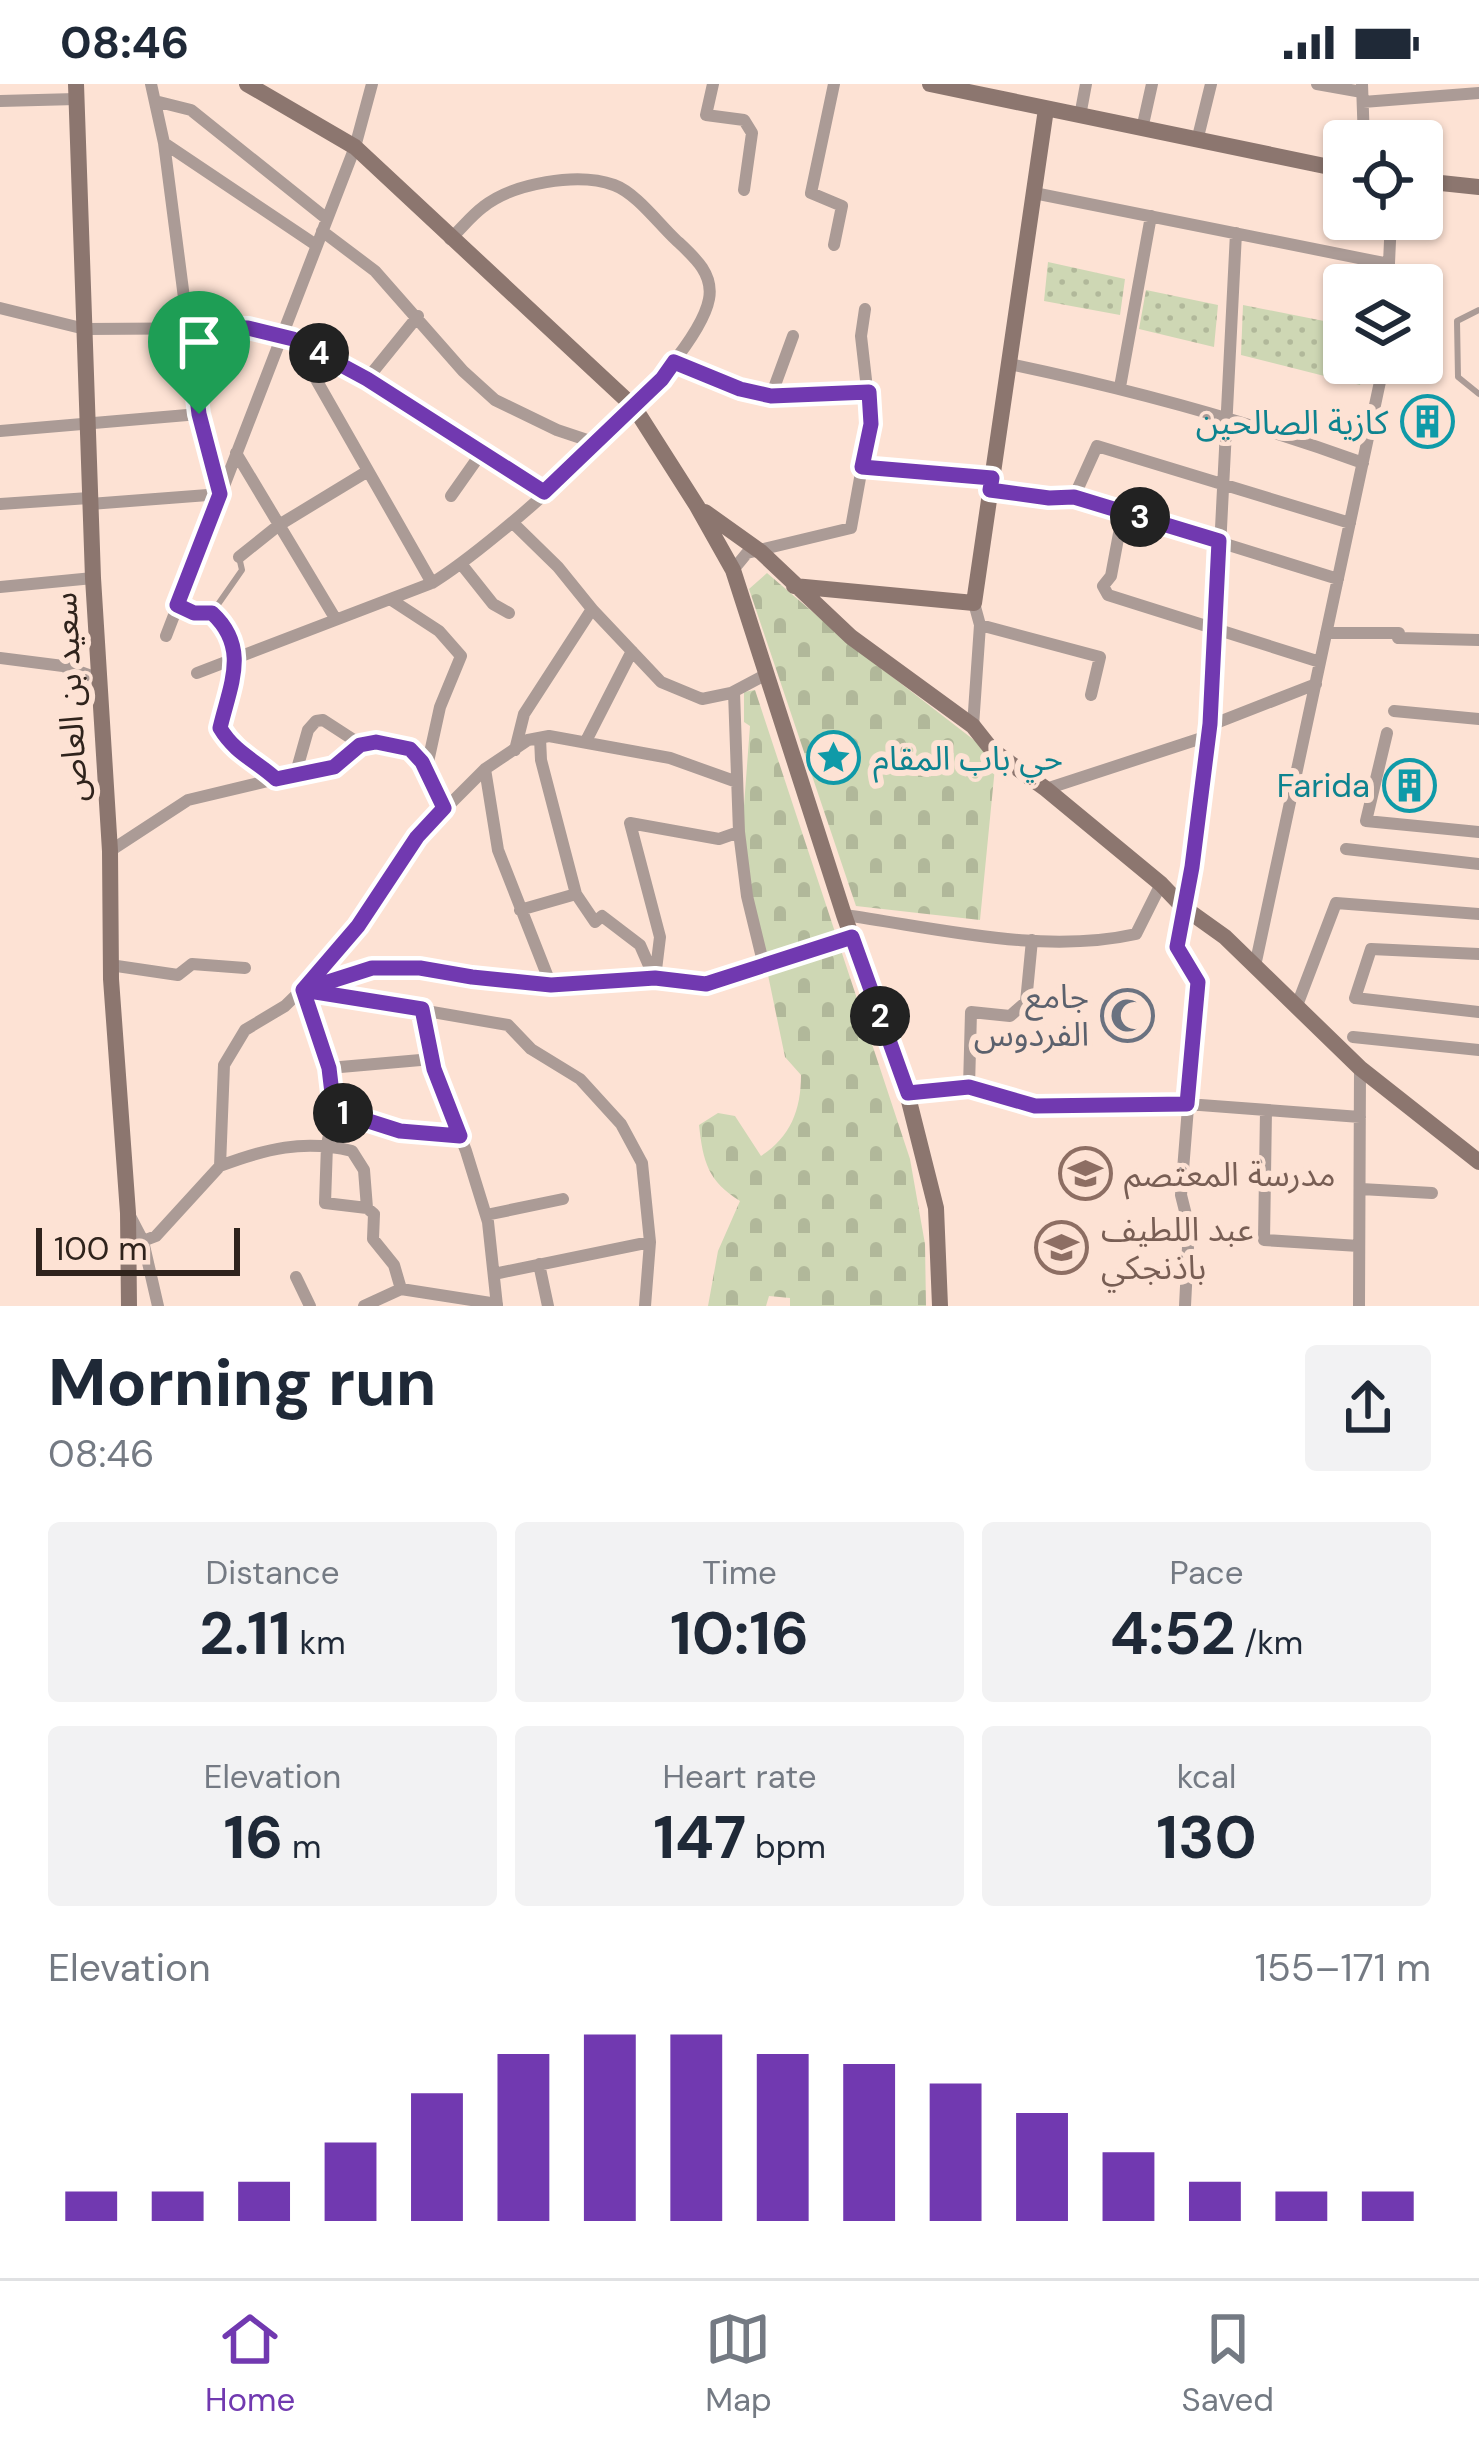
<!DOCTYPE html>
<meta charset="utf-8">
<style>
:root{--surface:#fff;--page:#f2f2f3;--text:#1f2937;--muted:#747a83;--line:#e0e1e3;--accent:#7139b0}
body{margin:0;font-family:"DM Sans","Noto Sans Arabic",sans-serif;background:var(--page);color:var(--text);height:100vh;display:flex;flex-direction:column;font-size:45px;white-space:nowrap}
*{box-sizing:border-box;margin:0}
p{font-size:39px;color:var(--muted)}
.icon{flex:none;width:66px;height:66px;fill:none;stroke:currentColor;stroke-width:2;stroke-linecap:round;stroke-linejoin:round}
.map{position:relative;height:1222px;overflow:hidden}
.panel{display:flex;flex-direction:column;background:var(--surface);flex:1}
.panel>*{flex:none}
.fabs{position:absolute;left:1323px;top:36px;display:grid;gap:24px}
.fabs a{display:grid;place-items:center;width:120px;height:120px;border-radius:12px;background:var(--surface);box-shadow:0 3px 9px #0004;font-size:60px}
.scale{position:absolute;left:36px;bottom:30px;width:204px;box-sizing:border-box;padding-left:12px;border:6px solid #2f231c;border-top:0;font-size:33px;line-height:42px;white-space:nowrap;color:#2f231c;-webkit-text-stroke:9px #fde2d4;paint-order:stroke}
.pin{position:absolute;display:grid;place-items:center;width:102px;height:102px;color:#fff;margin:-123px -51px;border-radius:50% 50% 50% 0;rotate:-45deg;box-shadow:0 0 12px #0007}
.pin .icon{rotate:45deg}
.km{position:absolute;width:60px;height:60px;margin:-30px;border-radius:50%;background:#222;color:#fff;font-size:33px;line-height:60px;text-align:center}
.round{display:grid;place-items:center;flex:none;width:126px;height:126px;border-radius:12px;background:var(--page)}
.headline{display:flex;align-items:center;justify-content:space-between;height:204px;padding:0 48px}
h1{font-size:66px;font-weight:700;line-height:90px}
.figures{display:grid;grid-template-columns:repeat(3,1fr);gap:18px;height:204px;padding:12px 48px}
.figures div{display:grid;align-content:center;border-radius:12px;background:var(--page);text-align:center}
.figures b{font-size:60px;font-weight:700}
.figures small{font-size:33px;font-weight:400}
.figures p{font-size:33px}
.chart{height:336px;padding:24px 48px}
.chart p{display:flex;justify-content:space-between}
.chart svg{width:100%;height:216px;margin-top:12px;stroke:var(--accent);stroke-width:6}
.status{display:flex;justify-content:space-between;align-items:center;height:84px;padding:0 60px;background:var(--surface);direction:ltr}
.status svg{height:33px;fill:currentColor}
.tab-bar{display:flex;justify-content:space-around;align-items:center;height:168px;border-top:3px solid var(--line);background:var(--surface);font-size:33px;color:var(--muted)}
.tab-bar a{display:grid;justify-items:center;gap:6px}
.tab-bar .active{color:var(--accent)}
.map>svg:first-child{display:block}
.cemetery{fill:url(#cemetery-stones)}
.park{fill:url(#park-dots)}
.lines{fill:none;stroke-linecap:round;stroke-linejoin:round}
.lane{stroke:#ab9b96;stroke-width:6}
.street{stroke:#ab9b96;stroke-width:12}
.secondary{stroke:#8c766f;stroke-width:16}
.route-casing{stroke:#fff;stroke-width:24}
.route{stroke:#7139b0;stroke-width:15}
.labels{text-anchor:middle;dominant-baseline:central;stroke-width:12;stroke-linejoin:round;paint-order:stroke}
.culture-label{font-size:33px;fill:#0d838f;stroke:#fde2d4;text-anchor:end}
.street-label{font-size:33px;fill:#2f231c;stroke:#fde2d4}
.worship-label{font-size:33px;fill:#5b616d;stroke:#fde2d4;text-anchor:end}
.education-label{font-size:33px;fill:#785e54;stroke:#fde2d4;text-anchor:start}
</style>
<div class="status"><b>08:46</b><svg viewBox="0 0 49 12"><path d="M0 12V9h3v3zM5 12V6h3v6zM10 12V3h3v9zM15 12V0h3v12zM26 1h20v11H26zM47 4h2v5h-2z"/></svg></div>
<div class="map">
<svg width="1479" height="1222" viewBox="0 0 1479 1222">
<defs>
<pattern id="cemetery-stones" width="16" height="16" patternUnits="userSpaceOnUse" patternTransform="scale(3)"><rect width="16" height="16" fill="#ced7b4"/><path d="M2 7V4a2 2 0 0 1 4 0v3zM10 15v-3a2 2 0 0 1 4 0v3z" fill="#b1b89a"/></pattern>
<pattern id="park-dots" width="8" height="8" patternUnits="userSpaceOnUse" patternTransform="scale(3)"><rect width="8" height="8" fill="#ced7b4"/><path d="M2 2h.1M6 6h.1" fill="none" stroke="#b1b89a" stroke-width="1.8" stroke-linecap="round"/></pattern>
</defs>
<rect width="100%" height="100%" fill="#fde2d4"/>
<path class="cemetery" d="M767,489L855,564L996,673L980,836L856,822L749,505Z
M755,606L910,1075L925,1160L926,1222H790V1214L769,1212L766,1222H708L718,1167L740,1117C708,1097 703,1078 699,1041L718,1029L735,1032L761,1072C790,1053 801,1027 801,991L785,973L751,809L743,735L750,642L744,638V608Z"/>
<path class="park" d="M1048,178L1125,195L1120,231L1044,217Z
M1146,206L1218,221L1214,263L1139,245Z
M1243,221L1344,241V279H1367L1360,301L1241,271Z"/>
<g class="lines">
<path class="lane" d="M1479,226L1457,237L1458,293L1479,310
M181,523L194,529H212L242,486L239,473
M212,529L227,543L234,572"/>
<path class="street" d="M713,0L706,31L744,36L752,49L744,106
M834,0L811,109L842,122L834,161
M1317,0L1362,8
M1362,0L1364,57
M0,17L76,15
M155,17L191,26L327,135
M1363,18L1479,9
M1080,32L1086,0
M1142,45L1152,0
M1197,57L1211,0
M164,59L316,161
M1034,109L1389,180
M322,147L375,187L463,287L495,316L557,346L596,359
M1388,201L1391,135
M0,224L85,245L248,244L282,250L367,295L544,408
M293,255L432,499
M674,278L740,305L771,312L869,308
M1009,280C1129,305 1247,337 1363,379
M367,295L418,232
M1120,303L1151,132
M771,312L793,252
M0,347L199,330
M236,369L335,534
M862,383L871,340L861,252L865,225
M990,406L1049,414L1074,413L1338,495
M451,412L482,368
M1074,413L1097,362L1350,439
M0,420L89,414
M90,420L221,410L199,330L164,59L151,0
M1123,428L1111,492L1103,502L1108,511L1320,578
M514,440L558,483L592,525L661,598L702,615L731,609L765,591
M239,473L279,441L368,387
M462,481L493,520L509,529
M733,486L747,469L851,444L862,383L992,395
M0,503L93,494
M390,515L439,547L461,572L440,623L426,687
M980,541L1100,573L1091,611
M1326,549H1399L1398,554L1479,556
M166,552L355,63L372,0
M0,574L63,582L97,594
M197,589L432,499C495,461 696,285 709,215C714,189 693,172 675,155C658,139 636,109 614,101C578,88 513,99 483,123C471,132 461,145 450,155
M1394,627L1479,635
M1211,641L1316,600
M973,642L980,541L974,519
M1387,649L1366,737L1479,748
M540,654L541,676L576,810L595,838L602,832L640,861L654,893
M586,657L632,567
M515,666L524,630L592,525
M485,685L498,766L551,901
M295,692L308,646L316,637L323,636L360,660
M276,695L334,683L360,660L376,658L411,665L422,678L444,724
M1046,705L1208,652
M1346,765L1479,780
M110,767L188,716L276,695C255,676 235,669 220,644L235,590L234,574
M520,826L576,810
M844,831C938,844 1042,871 1136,850L1161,800
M1479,870L1371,865L1355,914L1479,928
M110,881L178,891L192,880L245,884
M764,882L852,853
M1255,882L1384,279
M655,894L660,853L630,739L719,755L739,748L734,608
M310,904L372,884H420L551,901L655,894L706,900L764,882L747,812L739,748
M303,906L329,984L334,1026L327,1061L325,1119L367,1124
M310,907L508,941L531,965L580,995L621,1040L642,1079L650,1158L645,1222
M1296,924L1336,819L1479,830
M422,925L434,985L466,1067L488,1138L497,1222
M1353,953L1479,966
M329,984L432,975
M969,1003L971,928L1010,932L1026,918L1032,856
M907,1009L969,1003L1035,1022L1187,1020L1360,1033
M334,1026L400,1047L460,1052
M1266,1026L1264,1156L1359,1162
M220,1082C265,1065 304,1055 352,1067L364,1086L367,1124L374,1130L373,1155L394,1181L401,1205
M1361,1105L1432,1109
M486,1131L563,1115
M130,1132L143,1157L158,1222
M143,1157L156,1152L220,1082L224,981L245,946L285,922L331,877L381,812L417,753L485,685L528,656L549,652L670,674L737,698
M539,1180L548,1222
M494,1190L650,1158
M296,1193L310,1222
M364,1222L401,1205L497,1220
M1185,1222L1189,1143L1181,1111L1198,898L1177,863L1192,783L1211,641L1236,149
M1359,1222L1360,984"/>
<path class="secondary" d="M76,0L93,494L110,767L111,895L128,1129L129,1222
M247,0L355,63L634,323L697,422L733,486L844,831L907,1009L936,1124L940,1222
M930,0L1344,86
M1422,97L1479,103
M705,428L761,468L851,553L973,642L992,666L1046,705L1161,800L1183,823L1225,853L1360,984L1479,1078
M794,502L974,519L1046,25"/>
</g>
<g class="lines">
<defs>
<path id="route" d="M199,330L220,410L177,521L194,529H212C250,564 230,601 220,644C235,669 255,676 276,695L334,683L360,661L376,658L410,665L422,678L444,724L417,753L358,842L303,906L329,984L334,1026L400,1047L460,1052L434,985L422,925L303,906L372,884H420L472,893L551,901L655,894L706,900L852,853L908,1009L969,1003L1035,1022L1187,1020L1198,898L1177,863L1192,783L1210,640L1219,457L1074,413L1049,414L990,406L992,394L862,383L871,340L869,308L771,312L740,305L674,278L662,295L544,408L367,295L293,255L248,244L188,243L199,330"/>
</defs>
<use href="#route" class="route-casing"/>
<use href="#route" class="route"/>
</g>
<defs>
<symbol id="building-ring" viewBox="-11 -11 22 22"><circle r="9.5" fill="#fde2d4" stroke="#0f9aa8" stroke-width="1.5"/><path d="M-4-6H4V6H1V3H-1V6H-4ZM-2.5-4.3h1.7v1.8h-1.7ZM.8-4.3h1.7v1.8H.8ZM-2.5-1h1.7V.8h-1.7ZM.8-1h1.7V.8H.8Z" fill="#0f9aa8"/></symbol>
<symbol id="sight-ring" viewBox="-11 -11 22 22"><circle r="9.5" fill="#fde2d4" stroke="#0f9aa8" stroke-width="1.5"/><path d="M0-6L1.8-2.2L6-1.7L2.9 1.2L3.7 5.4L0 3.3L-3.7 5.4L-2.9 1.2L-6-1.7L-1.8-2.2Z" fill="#0f9aa8"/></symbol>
<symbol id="mosque-ring" viewBox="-11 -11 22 22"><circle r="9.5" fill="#fde2d4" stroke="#6b7280" stroke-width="1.5"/><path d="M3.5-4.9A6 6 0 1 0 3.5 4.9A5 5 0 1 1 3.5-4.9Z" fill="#6b7280"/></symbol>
<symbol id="school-ring" viewBox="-11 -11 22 22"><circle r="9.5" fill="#fde2d4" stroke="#8d6e63" stroke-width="1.5"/><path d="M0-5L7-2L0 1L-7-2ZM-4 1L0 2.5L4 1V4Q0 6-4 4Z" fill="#8d6e63"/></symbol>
</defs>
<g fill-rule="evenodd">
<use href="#building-ring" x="1398" y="308" width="59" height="59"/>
<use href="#sight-ring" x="804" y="644" width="59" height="59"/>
<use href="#building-ring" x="1380" y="672" width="59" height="59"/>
<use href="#mosque-ring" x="1098" y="902" width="59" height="59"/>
<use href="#school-ring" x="1056" y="1060" width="59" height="59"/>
<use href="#school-ring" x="1032" y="1134" width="59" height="59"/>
</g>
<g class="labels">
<g class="culture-label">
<text x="1388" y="338">كازية الصالحين</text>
<text x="873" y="674" text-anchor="start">حي باب المقام</text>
<text x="1370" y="701">Farida</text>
</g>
<g class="street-label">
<text transform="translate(70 613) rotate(-93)">سعيد بن العاص</text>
</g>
<g class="worship-label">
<text x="1089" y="912">جامع<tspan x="1089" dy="38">الفردوس</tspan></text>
</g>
<g class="education-label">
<text x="1124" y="1090">مدرسة المعتصم</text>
<text x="1101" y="1145">عبد اللطيف<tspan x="1101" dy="38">باذنجكي</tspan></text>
</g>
</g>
</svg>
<div class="fabs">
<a><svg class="icon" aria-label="locate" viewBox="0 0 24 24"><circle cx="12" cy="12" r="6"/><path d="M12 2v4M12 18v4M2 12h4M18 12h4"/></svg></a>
<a><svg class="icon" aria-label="layers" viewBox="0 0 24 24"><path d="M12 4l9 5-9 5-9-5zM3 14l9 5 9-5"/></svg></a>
</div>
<div class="scale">100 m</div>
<div class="pin" style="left:199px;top:330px;background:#1e9e55"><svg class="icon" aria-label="arrive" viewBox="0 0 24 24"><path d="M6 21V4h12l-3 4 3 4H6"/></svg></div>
<b class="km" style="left:343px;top:1029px">1</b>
<b class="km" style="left:880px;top:932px">2</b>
<b class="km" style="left:1140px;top:433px">3</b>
<b class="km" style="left:319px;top:269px">4</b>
</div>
<section class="panel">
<div class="headline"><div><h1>Morning run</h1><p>08:46</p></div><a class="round"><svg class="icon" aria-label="share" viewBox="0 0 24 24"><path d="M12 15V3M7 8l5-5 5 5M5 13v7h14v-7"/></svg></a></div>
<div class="figures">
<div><p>Distance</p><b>2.11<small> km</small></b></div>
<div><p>Time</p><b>10:16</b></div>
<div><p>Pace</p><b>4:52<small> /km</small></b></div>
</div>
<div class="figures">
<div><p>Elevation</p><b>16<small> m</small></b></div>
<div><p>Heart rate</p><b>147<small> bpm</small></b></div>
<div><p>kcal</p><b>130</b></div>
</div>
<div class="chart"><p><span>Elevation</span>155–171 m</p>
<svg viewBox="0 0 160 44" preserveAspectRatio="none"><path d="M5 44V38M15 44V38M25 44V36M35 44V28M45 44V18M55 44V10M65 44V6M75 44V6M85 44V10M95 44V12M105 44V16M115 44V22M125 44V30M135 44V36M145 44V38M155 44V38"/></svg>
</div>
</section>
<nav class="tab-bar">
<a class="active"><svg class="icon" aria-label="home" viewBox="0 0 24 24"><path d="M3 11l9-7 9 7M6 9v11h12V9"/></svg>Home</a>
<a><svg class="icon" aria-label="map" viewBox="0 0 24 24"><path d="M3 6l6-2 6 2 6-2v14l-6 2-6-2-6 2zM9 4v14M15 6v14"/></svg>Map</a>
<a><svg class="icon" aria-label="saved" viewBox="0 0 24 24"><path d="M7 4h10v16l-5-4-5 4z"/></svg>Saved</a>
</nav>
